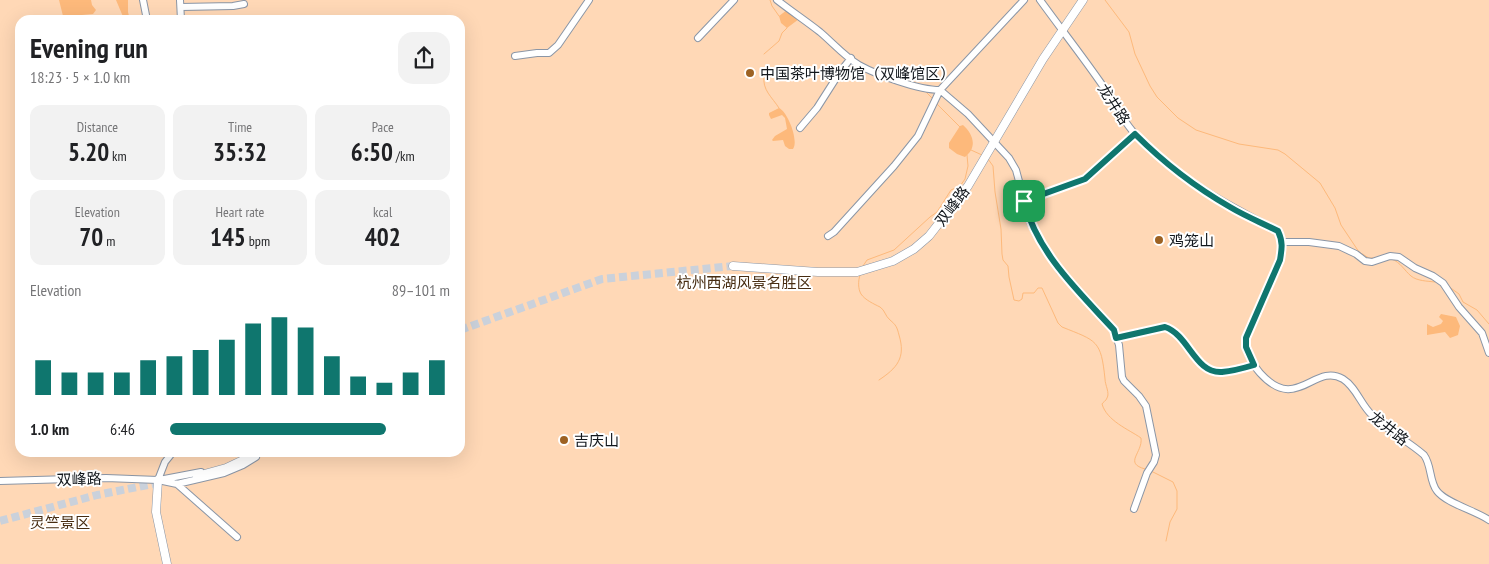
<!DOCTYPE html>
<meta charset="utf-8">
<style>
:root{--surface:#fff;--page:#f2f2f2;--text:#202124;--muted:#757577;--accent:#0f766e}
body{margin:0;font-family:"PT Sans Narrow","Noto Sans SC",sans-serif;background:var(--page);color:var(--text);height:100vh;display:flex;flex-direction:column;font-size:19px;white-space:nowrap}
*{box-sizing:border-box;margin:0}
p{font-size:16px;color:var(--muted)}
.icon{flex:none;width:28px;height:28px;fill:none;stroke:currentColor;stroke-width:2;stroke-linecap:round;stroke-linejoin:round}
.map{position:relative;flex:1;overflow:hidden}
.panel{position:absolute;left:15px;top:15px;width:450px;height:442px;display:flex;flex-direction:column;background:var(--surface);border-radius:15px;box-shadow:0 5px 20px #0002}
.panel>*{flex:none}
.pin{position:absolute;display:grid;place-items:center;width:42px;height:42px;color:#fff;margin:-21px;border-radius:10px;box-shadow:0 2px 8px #0006}
.round{display:grid;place-items:center;flex:none;width:52px;height:52px;border-radius:15px;background:var(--page)}
.summary{display:flex;align-items:center;justify-content:space-between;height:85px;padding:0 15px}
h1{font-size:28px;font-weight:700;line-height:38px}
.figures{display:grid;grid-template-columns:repeat(3,1fr);gap:8px;height:85px;padding:5px 15px}
.figures div{display:grid;align-content:center;border-radius:12px;background:var(--page);text-align:center}
.figures b{font-size:25px;font-weight:700}
.figures small{font-size:14px;font-weight:400}
.figures p{font-size:14px}
.chart{height:140px;padding:10px 15px}
.chart p{display:flex;justify-content:space-between}
.chart svg{width:100%;height:90px;margin-top:5px;stroke:var(--accent);stroke-width:6}
ul{padding:0 15px;list-style:none;font-size:16px}
li{display:grid;grid-template-columns:80px 60px 1fr;align-items:center;height:38px}
li i{height:12px;border-radius:6px;background:var(--accent)}
.map>svg:first-child{display:block}
.green{fill:#ffd8b6;fill-rule:evenodd}
.water{fill:#fdb97b}
.lines{fill:none;stroke-linecap:round;stroke-linejoin:round}
.stream{stroke:#fdb97b;stroke-width:1}
.major-tunnel{stroke:#cad1db;stroke-width:8;stroke-dasharray:8 4;stroke-linecap:butt}
.minor-casing{stroke:#8b96a6;stroke-width:8}
.major-casing{stroke:#8b96a6;stroke-width:9}
.minor{stroke:#fff;stroke-width:6}
.major{stroke:#fff;stroke-width:8}
.route-casing{stroke:#fff;stroke-width:10}
.route{stroke:#0f766e;stroke-width:6}
.poi-dot{fill:#9d6223;stroke:#fff;stroke-width:2}
.labels{text-anchor:middle;dominant-baseline:central;stroke-width:4;stroke-linejoin:round;paint-order:stroke}
.poi-label{font-size:15px;fill:#12171c;stroke:#fff;text-anchor:start}
.street-label{font-size:15px;fill:#12171c;stroke:#fff}
.park-label{font-size:15px;fill:#472c11;stroke:#fff}
</style>
<div class="map">
<svg width="1489" height="564" viewBox="0 0 1489 564">
<rect width="100%" height="100%" fill="#ebf2fd"/>
<path class="green" d="M0,0H1489V564H0ZM20,20H460V452H20Z"/>
<path class="water" d="M59,0H91L92,5L96,10L93,14L82,15L77,20H64Z
M116,0H128V12L130,20L124,19Z
M787,10L799,19L787,28L781,23L779,16Z
M779,108C788,112 799,141 793,149H789L785,146L783,140L773,141L772,140L775,136L787,129L785,118L782,115L771,119L769,115V113Z
M963,125C973,134 978,147 965,157L957,154L949,148V143L960,126Z
M1441,314L1456,317L1460,326L1458,335L1450,338L1445,332L1427,335V324L1433,327L1441,324L1443,321L1439,317Z"/>
<g class="lines">
<path class="stream" d="M770,0L772,6L779,16
M1105,0L1129,32L1135,54L1150,86L1157,97L1178,118L1196,130L1239,144L1278,150L1285,154L1320,183L1335,208L1341,225L1359,252L1369,258H1373
M838,44L850,55
M764,54L779,41L782,33L787,28
M882,72L918,84
M764,76C762,90 772,97 779,108
M924,90L932,98
M936,103L960,127
M971,150L982,155
M988,159L993,166L995,192L1001,229L1002,254L1003,260L1008,266L1009,277L1014,300L1019,301L1022,299L1023,293H1034L1038,288H1042L1058,323L1062,327C1097,341 1101,340 1105,379C1105,385 1110,393 1107,398C1106,401 1103,402 1102,404C1107,421 1128,429 1141,438C1143,453 1123,463 1145,469
M1392,259C1401,263 1404,270 1411,276C1417,281 1427,281 1435,282
M863,266L867,260L894,250L930,217L937,212L951,190L960,186L965,179L968,166L967,155
M860,275C858,281 858,289 861,294C865,300 874,304 880,307C885,310 885,316 890,320C896,325 897,327 899,335C906,358 897,368 879,380
M1448,286L1459,294L1463,302L1477,310L1489,324
M1151,471L1173,482L1177,491V509L1170,522L1166,541"/>
<path class="major-tunnel" d="M460,330L602,279L733,266
M0,521L97,495L163,482"/>
<defs>
<path id="minor" d="M143,0L147,20
M180,0L181,20
M777,0C791,11 806,21 820,32C833,43 845,57 859,65C877,75 919,90 940,90L968,114L1009,158L1016,170L1030,222L1036,234L1060,271L1114,330L1119,345L1122,377L1124,381L1139,396L1146,406L1156,455L1154,462L1147,473L1134,509
M1040,0C1061,29 1083,57 1103,86C1114,102 1123,122 1137,136C1176,178 1227,205 1278,231C1283,242 1282,248 1280,260L1246,338C1246,352 1251,363 1260,373C1297,414 1314,362 1343,379C1356,387 1361,405 1372,415C1387,431 1407,440 1424,455C1432,466 1429,481 1437,491C1446,503 1476,511 1489,520
M181,7L233,6L244,4
M698,38L734,0
M515,56L537,53H549L558,45L589,0
M800,128L817,108L840,72L851,58
M1024,201L1085,179L1135,135
M828,236L834,232L894,166L918,136L940,90L1024,0
M1282,242H1309L1339,246L1356,254L1365,261L1372,262L1390,256L1399,257L1415,268L1433,276L1443,283L1459,307L1482,333L1489,353
M1117,338L1165,327C1188,334 1193,370 1218,372C1230,373 1243,368 1254,365
M158,480L165,462L173,452
M159,480L201,472
M0,481L106,478L158,480L177,484L224,473L243,465L256,457
M177,484L237,537"/>
<path id="major" d="M733,266L818,272H857L893,261L914,249L929,236L968,186L1043,59L1083,0
M197,476L226,468L260,452
M158,480L156,512L167,564"/>
</defs>
<use href="#minor" class="minor-casing"/>
<use href="#major" class="major-casing"/>
<use href="#minor" class="minor"/>
<use href="#major" class="major"/>
</g>
<g class="lines">
<defs>
<path id="route" d="M1135,134C1163,162 1195,187 1230,207C1245,216 1262,223 1278,231C1283,242 1282,248 1280,260L1246,338V347L1254,365C1244,368 1233,371 1222,372C1195,374 1189,335 1165,327L1116,338L1114,330C1079,292 1037,253 1024,201L1085,179Z"/>
</defs>
<use href="#route" class="route-casing"/>
<use href="#route" class="route"/>
</g>
<g class="poi-dot">
<circle cx="750" cy="73" r="5"/>
<circle cx="1159" cy="240" r="5"/>
<circle cx="564" cy="440" r="5"/>
</g>
<g class="labels">
<g class="poi-label">
<text x="760" y="73">中国茶叶博物馆（双峰馆区）</text>
<text x="1169" y="240">鸡笼山</text>
<text x="574" y="440">吉庆山</text>
</g>
<g class="street-label">
<text transform="translate(1114 104) rotate(57)">龙井路</text>
<text transform="translate(952 206) rotate(-53)">双峰路</text>
<text transform="translate(1389 428) rotate(38)">龙井路</text>
<text transform="translate(79 479) rotate(-2)">双峰路</text>
</g>
<g class="park-label">
<text x="744" y="282">杭州西湖风景名胜区</text>
<text x="60" y="522">灵竺景区</text>
</g>
</g>
</svg>
<div class="pin" style="left:1024px;top:201px;background:#1e9e55"><svg class="icon" aria-label="arrive" viewBox="0 0 24 24"><path d="M6 21V4h12l-3 4 3 4H6"/></svg></div>
<section class="panel">
<div class="summary"><div><h1>Evening run</h1><p>18:23 · 5 × 1.0 km</p></div><a class="round"><svg class="icon" aria-label="share" viewBox="0 0 24 24"><path d="M12 15V3M7 8l5-5 5 5M5 13v7h14v-7"/></svg></a></div>
<div class="figures">
<div><p>Distance</p><b>5.20<small> km</small></b></div>
<div><p>Time</p><b>35:32</b></div>
<div><p>Pace</p><b>6:50<small> /km</small></b></div>
</div>
<div class="figures">
<div><p>Elevation</p><b>70<small> m</small></b></div>
<div><p>Heart rate</p><b>145<small> bpm</small></b></div>
<div><p>kcal</p><b>402</b></div>
</div>
<div class="chart"><p><span>Elevation</span>89–101 m</p>
<svg viewBox="0 0 160 44" preserveAspectRatio="none"><path d="M5 44V27M15 44V33M25 44V33M35 44V33M45 44V27M55 44V25M65 44V22M75 44V17M85 44V9M95 44V6M105 44V11M115 44V25M125 44V35M135 44V38M145 44V33M155 44V27"/></svg>
</div>
<ul>
<li><b>1.0 km</b>6:46<i style="width:77%"></i></li>
</ul>
</section>
</div>
